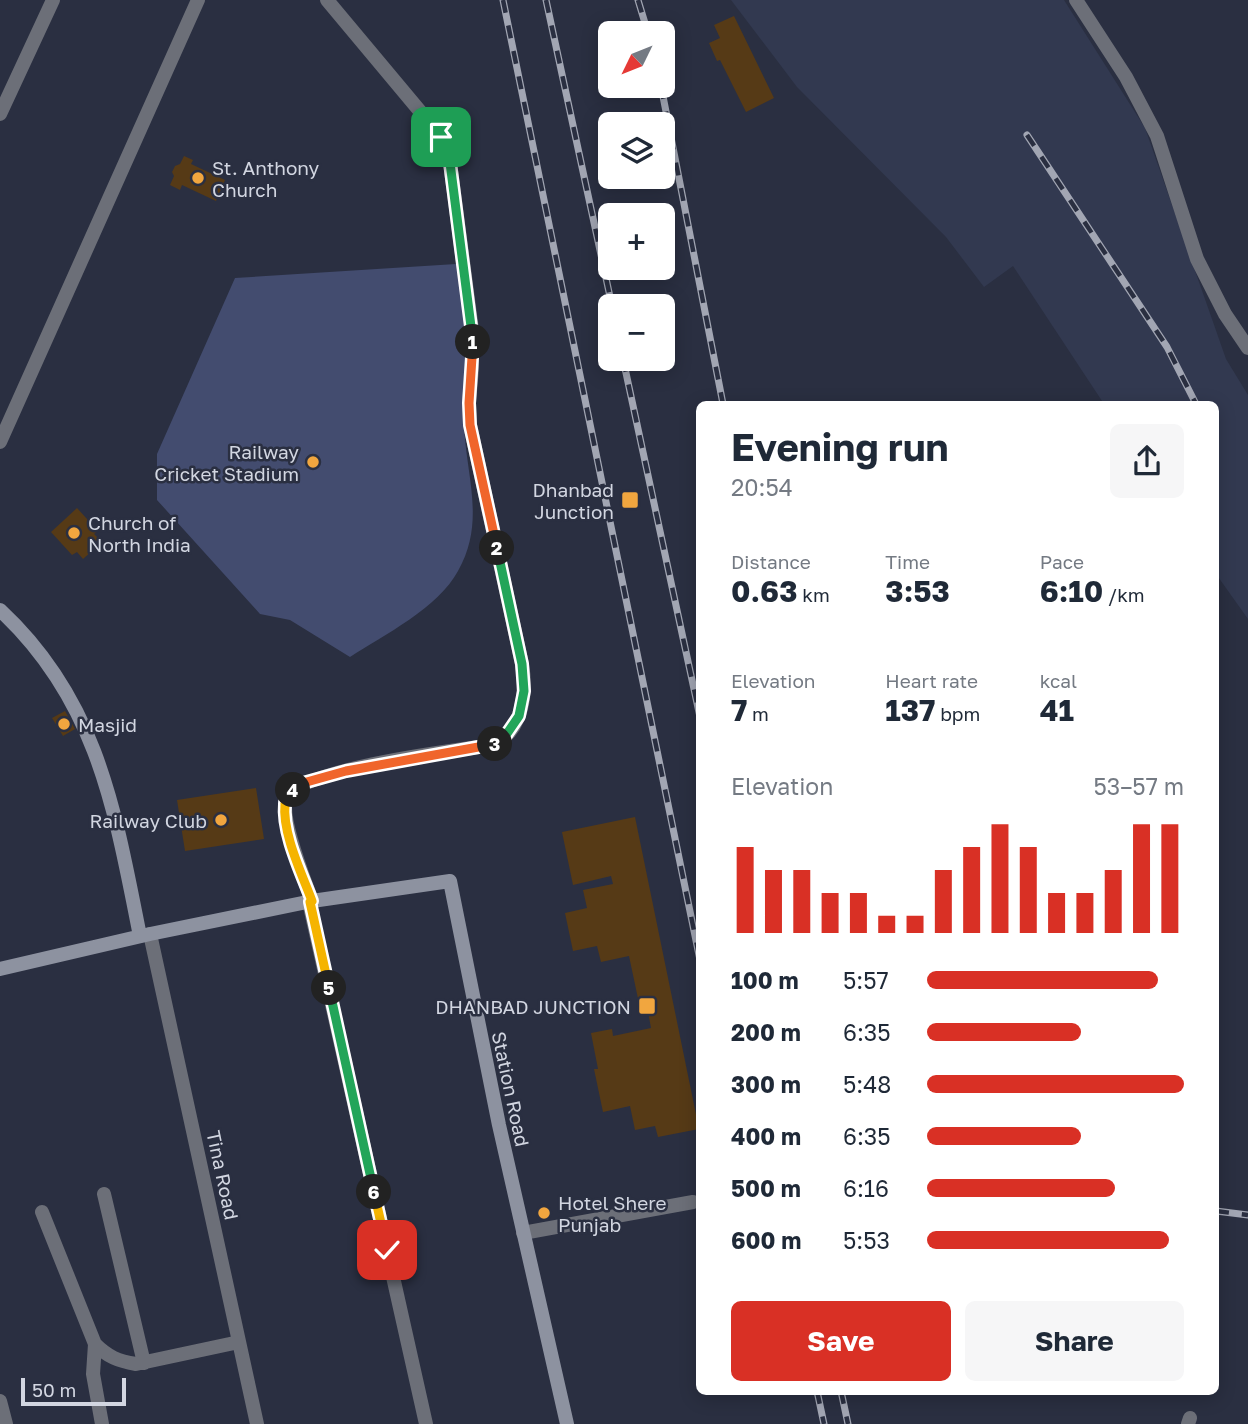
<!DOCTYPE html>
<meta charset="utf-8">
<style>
:root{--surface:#fff;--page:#f6f6f7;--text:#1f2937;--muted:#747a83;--accent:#d93025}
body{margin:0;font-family:"Golos Text",sans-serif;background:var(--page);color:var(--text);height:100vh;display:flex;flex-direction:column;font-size:26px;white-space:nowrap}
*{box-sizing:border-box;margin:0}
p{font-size:23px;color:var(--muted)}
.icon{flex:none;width:38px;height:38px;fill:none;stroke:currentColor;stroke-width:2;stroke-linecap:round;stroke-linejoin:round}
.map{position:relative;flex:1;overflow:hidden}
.side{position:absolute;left:696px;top:401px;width:523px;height:994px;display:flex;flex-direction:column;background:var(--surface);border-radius:10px;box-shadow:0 4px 18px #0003}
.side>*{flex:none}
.needle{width:46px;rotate:227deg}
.fabs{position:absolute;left:598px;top:21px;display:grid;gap:14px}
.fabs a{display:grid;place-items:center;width:77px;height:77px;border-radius:10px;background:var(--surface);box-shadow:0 4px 18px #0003;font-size:35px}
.scale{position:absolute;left:21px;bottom:18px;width:105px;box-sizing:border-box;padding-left:7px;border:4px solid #d2d6e1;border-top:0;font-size:19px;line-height:24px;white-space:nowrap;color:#d2d6e1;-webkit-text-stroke:5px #2a2f41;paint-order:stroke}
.pin{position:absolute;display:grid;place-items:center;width:60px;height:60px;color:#fff;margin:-30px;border-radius:14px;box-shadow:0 4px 10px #0006}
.km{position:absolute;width:35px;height:35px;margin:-18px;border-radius:50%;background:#222;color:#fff;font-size:19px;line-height:35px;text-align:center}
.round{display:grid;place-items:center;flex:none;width:74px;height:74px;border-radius:10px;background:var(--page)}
.head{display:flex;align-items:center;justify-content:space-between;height:119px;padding:0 35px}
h1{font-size:38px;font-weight:700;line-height:52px}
.metrics{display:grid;grid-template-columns:repeat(3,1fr);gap:10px;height:119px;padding:7px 35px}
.metrics div{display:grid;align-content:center}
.metrics b{font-size:30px;font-weight:700}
.metrics small{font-size:19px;font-weight:400}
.metrics p{font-size:19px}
.chart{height:196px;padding:14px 35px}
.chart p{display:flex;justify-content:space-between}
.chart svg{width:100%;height:126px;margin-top:7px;stroke:var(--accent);stroke-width:6}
.action{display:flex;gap:14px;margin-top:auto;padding:14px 35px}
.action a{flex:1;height:80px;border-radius:10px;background:var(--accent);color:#fff;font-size:28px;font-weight:700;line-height:80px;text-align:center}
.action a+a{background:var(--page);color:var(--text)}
ul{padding:0 35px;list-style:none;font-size:23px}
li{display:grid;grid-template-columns:112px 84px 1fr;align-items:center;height:52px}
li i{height:18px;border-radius:9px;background:var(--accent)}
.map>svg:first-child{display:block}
.built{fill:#323950}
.green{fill:#434c6f}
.building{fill:#563a16}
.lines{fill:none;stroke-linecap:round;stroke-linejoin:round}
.street{stroke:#6c6f78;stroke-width:14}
.secondary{stroke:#8d92a0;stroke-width:14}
.rail-casing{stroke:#a2a6b3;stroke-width:7}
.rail{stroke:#2a2f41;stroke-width:4.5;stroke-dasharray:13;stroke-linecap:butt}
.split-1-casing{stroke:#fff;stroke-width:14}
.split-2-casing{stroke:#fff;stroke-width:14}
.split-3-casing{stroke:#fff;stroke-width:14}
.split-4-casing{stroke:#fff;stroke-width:14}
.split-5-casing{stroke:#fff;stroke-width:14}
.split-6-casing{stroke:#fff;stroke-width:14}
.split-7-casing{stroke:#fff;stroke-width:14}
.split-1{stroke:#22a559;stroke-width:9}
.split-2{stroke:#f0652b;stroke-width:9}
.split-3{stroke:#22a559;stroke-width:9}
.split-4{stroke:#f0652b;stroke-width:9}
.split-5{stroke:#f5b400;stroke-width:9}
.split-6{stroke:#22a559;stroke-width:9}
.split-7{stroke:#f5b400;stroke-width:9}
.poi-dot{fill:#f1a63f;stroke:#2a2f41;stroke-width:2.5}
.labels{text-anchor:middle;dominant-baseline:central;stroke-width:5;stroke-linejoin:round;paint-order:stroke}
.poi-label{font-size:19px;fill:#d2d6e1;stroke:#2a2f41;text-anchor:start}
.street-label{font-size:19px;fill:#d2d6e1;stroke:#2a2f41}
</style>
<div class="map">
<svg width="1248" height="1424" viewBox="0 0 1248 1424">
<rect width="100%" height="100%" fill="#2a2f41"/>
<path class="built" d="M731,0H1064L1145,128L1226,359L1248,395V619L1216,574V404H1104L1013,266L984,287L946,237L797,87Z"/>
<path class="green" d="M456,264C460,292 466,321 467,349C467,374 463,399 464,424C466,477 486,521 458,571C438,608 384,635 350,657L290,620L260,614L157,500V454L235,278Z"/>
<path class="building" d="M734,16L774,98L746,112L720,60L717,61L709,43L720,38L714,25Z
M184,156L193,160L191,164L225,180L216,201L182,185L180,190L170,185L174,176L172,172L175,166L180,164Z
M77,508L98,531L94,534L102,542L83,559L77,552L72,555L51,532Z
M65,711L75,729L63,736L52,718Z
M256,788L264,839L185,851L177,800Z
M635,817L699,1129L658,1137L655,1126L635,1130L630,1106L603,1112L594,1069H598L591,1033L612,1029L613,1036L651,1028L647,1006L640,1008L629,956L601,962L597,946L573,951L565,913L587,908L583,890L613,884L611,876L573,885L562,832Z"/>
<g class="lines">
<path class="street" d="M1076,0L1126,77L1157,136L1197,259L1225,314L1248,348
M0,114L53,0
M0,442L198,0
M312,901C305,881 278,815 287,798C301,769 457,750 493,745C523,730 527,693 522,664L470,425L469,403L472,368V330L449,155L434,128L327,0
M309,902L426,1424
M150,934L257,1424
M104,1194L144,1363
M42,1212L95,1344C108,1357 118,1361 136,1364L239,1342
M523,1233L693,1202
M95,1344L93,1374L102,1424
M0,1401L6,1424
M1188,1424L1190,1418"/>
<path class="secondary" d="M0,610C98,701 115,811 140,936
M0,969L150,934L312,901L450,881L499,1125L567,1424"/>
<defs>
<path id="rail" d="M503,0L700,960
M546,0L612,306
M638,0L648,33
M661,86L723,404
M1027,135L1167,347L1196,404
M623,359L700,717
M1216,1211L1248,1215
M817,1391L824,1424
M841,1391L848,1424"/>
</defs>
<use href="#rail" class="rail-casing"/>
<use href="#rail" class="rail"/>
</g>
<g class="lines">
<defs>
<path id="split-1" d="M441,137L449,155L473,342"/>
<path id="split-2" d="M473,342L469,403L470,425L497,548"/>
<path id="split-3" d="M495,744L504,738L519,716L524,691L522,664L497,548"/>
<path id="split-4" d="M293,790L303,783L346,771L495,744"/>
<path id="split-5" d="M293,790C289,794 285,798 285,804C282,833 302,874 312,901L310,902L329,988"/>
<path id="split-6" d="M329,988L374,1192"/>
<path id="split-7" d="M374,1192L387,1250"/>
</defs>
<use href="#split-1" class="split-1-casing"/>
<use href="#split-2" class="split-2-casing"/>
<use href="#split-3" class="split-3-casing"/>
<use href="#split-4" class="split-4-casing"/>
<use href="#split-5" class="split-5-casing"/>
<use href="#split-6" class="split-6-casing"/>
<use href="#split-7" class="split-7-casing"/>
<use href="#split-1" class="split-1"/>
<use href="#split-2" class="split-2"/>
<use href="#split-3" class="split-3"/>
<use href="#split-4" class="split-4"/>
<use href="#split-5" class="split-5"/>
<use href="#split-6" class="split-6"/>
<use href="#split-7" class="split-7"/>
</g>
<g class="poi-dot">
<circle cx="198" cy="178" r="7"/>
<circle cx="313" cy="462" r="7"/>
<rect x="621" y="491" width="18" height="18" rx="3.5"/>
<circle cx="74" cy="533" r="7"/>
<circle cx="64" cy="724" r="7"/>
<circle cx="221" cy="820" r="7"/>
<rect x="638" y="997" width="18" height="18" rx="3.5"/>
<circle cx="544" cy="1213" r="7"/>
</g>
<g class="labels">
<g class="poi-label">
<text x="212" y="167">St. Anthony<tspan x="212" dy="22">Church</tspan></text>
<text x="299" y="451" text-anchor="end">Railway<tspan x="299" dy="22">Cricket Stadium</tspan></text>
<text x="614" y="489" text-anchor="end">Dhanbad<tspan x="614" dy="22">Junction</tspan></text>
<text x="88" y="522">Church of<tspan x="88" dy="22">North India</tspan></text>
<text x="78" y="724">Masjid</text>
<text x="207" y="820" text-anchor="end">Railway Club</text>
<text x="631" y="1006" text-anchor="end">DHANBAD JUNCTION</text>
<text x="558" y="1202">Hotel Shere<tspan x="558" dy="22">Punjab</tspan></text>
</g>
<g class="street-label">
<text transform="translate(511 1089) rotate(78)">Station Road</text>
<text transform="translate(223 1175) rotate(78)">Tina Road</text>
</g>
</g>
</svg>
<div class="fabs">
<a><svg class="needle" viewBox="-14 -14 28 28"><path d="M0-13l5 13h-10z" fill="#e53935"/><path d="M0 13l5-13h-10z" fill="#747a83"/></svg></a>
<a><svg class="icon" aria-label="layers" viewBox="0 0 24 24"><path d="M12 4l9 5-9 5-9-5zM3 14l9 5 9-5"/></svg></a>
<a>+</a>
<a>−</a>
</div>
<div class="scale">50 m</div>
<div class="pin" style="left:441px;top:137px;background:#1e9e55"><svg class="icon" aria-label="arrive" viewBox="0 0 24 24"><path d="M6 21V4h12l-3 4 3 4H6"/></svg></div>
<div class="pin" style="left:387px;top:1250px;background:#d93025"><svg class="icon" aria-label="check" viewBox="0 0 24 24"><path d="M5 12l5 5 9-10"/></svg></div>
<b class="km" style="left:473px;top:342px">1</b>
<b class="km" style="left:497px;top:548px">2</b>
<b class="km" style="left:495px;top:744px">3</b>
<b class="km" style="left:293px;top:790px">4</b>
<b class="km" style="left:329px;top:988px">5</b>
<b class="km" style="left:374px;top:1192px">6</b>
<section class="side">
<div class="head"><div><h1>Evening run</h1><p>20:54</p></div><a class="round"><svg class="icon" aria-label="share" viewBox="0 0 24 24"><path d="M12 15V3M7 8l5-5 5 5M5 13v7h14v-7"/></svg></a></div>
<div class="metrics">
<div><p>Distance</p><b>0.63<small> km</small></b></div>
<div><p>Time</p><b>3:53</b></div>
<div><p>Pace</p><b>6:10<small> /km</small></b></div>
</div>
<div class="metrics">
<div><p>Elevation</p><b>7<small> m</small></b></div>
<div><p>Heart rate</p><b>137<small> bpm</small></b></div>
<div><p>kcal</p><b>41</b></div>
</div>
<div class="chart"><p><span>Elevation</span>53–57 m</p>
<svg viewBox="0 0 160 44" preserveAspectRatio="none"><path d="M5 44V14M15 44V22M25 44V22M35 44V30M45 44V30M55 44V38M65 44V38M75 44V22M85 44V14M95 44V6M105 44V14M115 44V30M125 44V30M135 44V22M145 44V6M155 44V6"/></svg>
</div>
<ul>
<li><b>100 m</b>5:57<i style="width:90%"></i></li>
<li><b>200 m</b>6:35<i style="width:60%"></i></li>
<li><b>300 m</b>5:48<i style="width:100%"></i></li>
<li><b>400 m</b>6:35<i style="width:60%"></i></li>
<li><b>500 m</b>6:16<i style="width:73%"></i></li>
<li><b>600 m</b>5:53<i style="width:94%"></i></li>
</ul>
<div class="action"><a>Save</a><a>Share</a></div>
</section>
</div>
